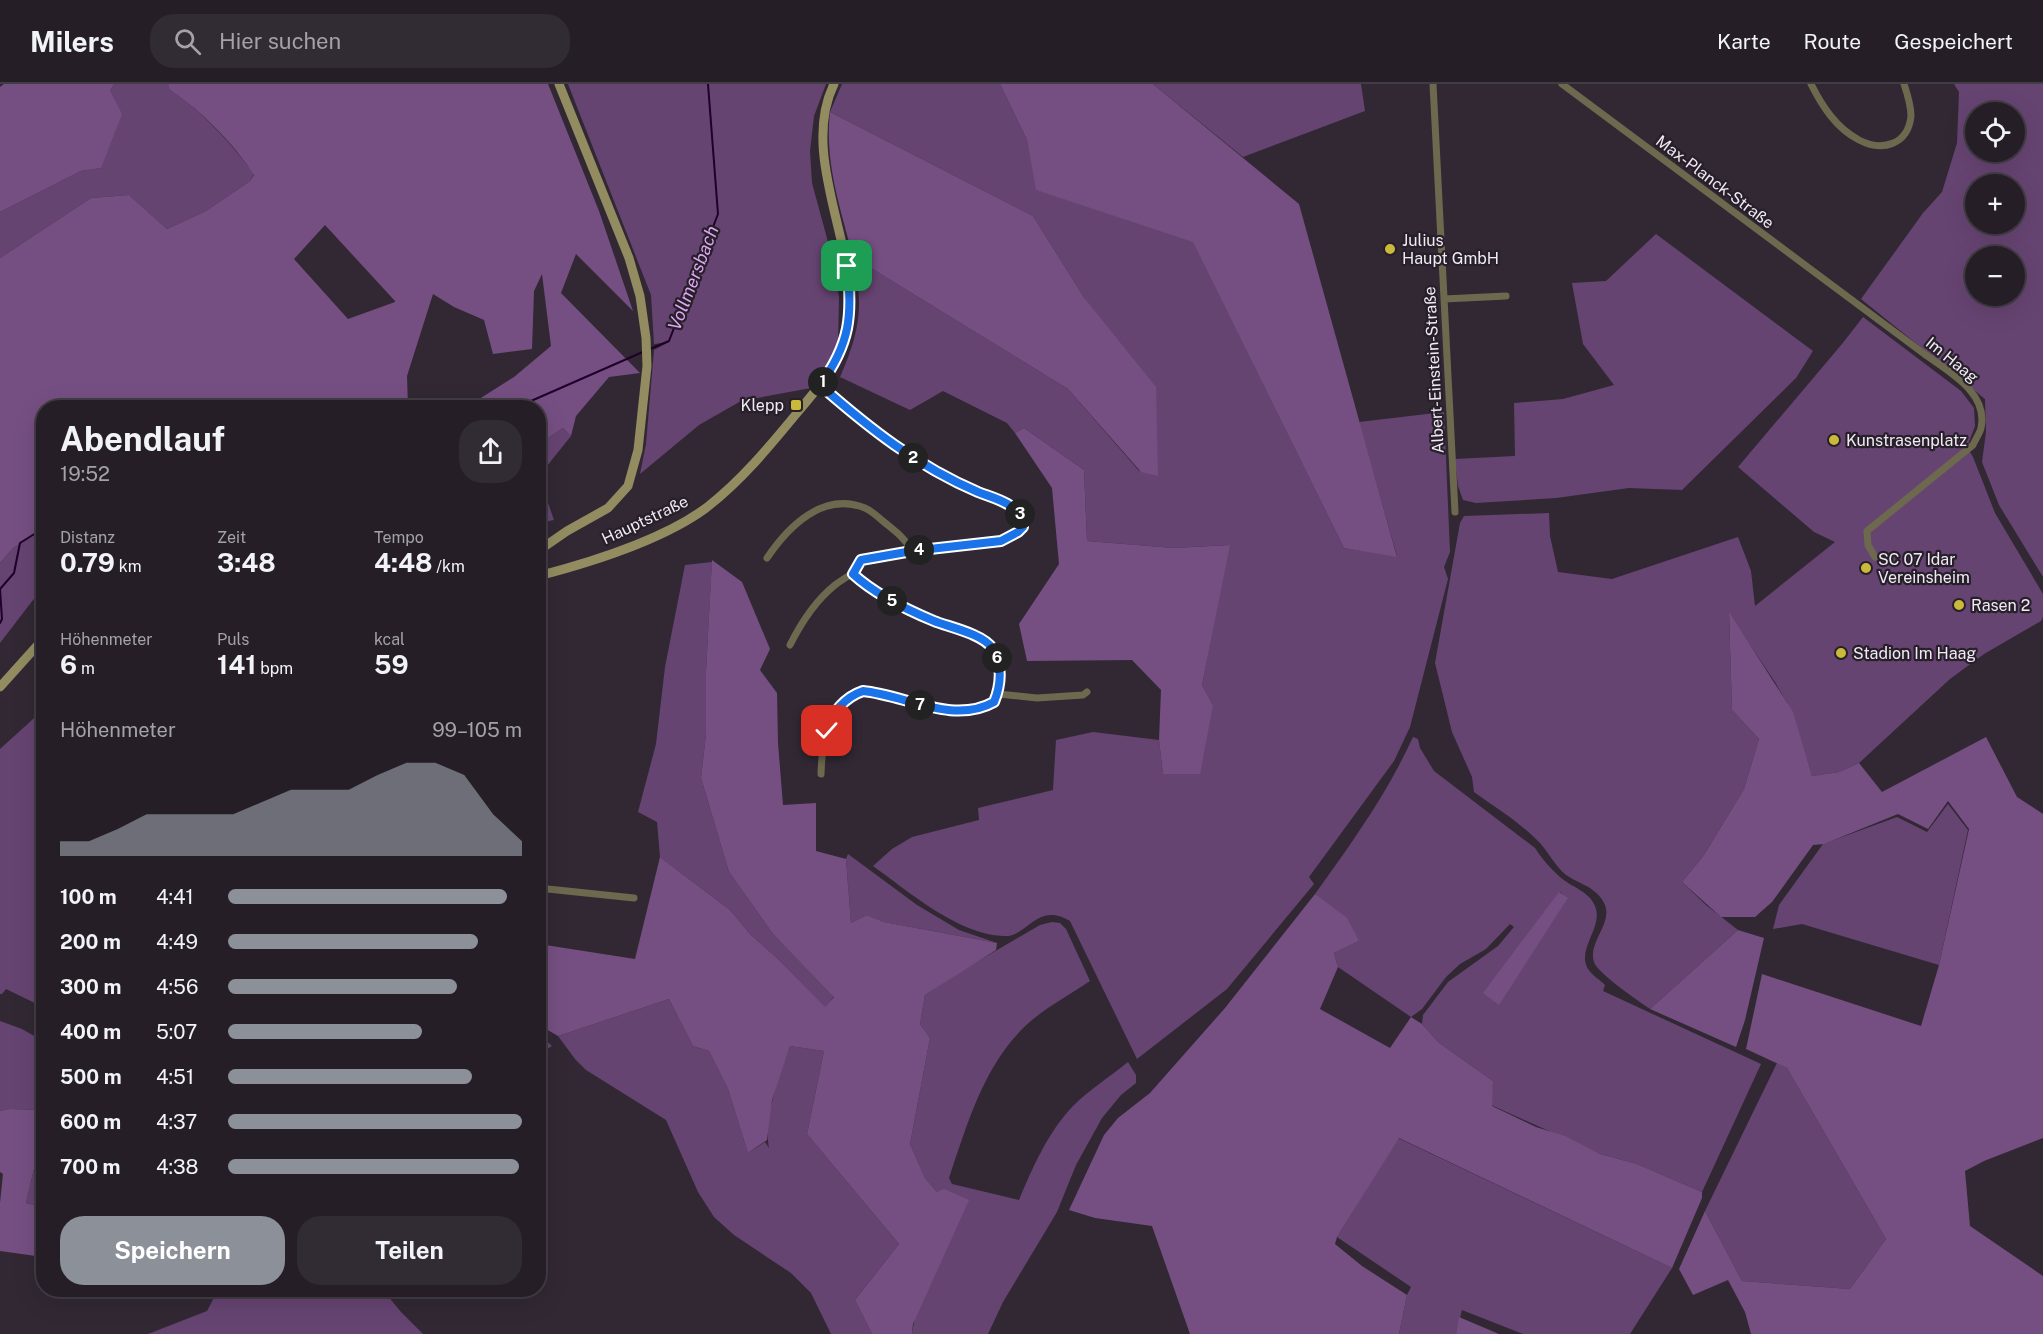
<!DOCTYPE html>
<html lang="de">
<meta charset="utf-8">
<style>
:root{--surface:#251e27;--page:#312b33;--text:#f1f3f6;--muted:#a3a2a7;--line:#423c44;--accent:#8c9099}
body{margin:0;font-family:"Public Sans",sans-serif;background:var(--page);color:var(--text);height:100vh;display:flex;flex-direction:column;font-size:22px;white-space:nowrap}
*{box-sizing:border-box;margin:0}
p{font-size:20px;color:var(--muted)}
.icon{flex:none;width:33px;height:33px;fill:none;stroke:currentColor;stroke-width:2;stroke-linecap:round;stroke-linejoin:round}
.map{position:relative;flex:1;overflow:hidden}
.drawer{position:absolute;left:36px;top:316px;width:510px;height:897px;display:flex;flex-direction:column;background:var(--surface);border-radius:24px;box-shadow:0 6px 24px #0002,0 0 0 2px var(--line)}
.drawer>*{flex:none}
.fabs{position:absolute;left:1965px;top:18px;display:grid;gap:12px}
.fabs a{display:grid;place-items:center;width:60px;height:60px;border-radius:50%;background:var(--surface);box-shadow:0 6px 24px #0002,0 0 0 2px var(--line);font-size:30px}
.pin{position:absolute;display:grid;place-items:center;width:51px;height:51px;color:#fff;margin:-26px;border-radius:12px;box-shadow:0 3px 9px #0006}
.km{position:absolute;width:30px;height:30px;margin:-15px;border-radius:50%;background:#222;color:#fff;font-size:16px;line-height:30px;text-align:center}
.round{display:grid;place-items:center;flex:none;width:63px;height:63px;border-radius:24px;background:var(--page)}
.overview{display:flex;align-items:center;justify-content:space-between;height:102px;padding:0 24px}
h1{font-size:33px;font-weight:700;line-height:45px}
.stats{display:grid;grid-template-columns:repeat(3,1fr);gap:9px;height:102px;padding:6px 24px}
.stats div{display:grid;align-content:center}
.stats b{font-size:26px;font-weight:700}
.stats small{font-size:16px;font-weight:400}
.stats p{font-size:16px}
.chart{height:168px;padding:12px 24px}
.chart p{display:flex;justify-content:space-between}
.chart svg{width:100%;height:108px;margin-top:6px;fill:var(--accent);opacity:.7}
.button{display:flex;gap:12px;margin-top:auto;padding:12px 24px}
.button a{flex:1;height:69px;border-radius:24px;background:var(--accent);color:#fff;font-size:24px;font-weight:700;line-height:69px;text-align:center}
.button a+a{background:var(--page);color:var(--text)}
ul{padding:0 24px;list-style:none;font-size:20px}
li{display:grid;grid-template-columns:96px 72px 1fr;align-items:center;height:45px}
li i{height:15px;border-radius:8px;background:var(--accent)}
header{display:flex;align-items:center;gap:36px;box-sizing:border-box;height:84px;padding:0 30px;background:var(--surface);border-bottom:2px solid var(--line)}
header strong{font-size:28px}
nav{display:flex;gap:33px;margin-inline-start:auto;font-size:21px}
.search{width:420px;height:54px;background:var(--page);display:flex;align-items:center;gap:15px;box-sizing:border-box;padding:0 21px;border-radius:24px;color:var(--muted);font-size:22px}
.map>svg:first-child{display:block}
.green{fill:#664472;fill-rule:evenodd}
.forest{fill:#754f82;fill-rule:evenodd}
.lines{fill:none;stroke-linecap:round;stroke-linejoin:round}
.stream{stroke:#1f0029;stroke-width:2}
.street{stroke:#6d694e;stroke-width:7}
.secondary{stroke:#928c60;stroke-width:9}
.route-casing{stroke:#fff;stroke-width:12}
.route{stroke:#1a73e8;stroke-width:8}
.poi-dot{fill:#cbba39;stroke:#271f2a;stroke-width:2}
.labels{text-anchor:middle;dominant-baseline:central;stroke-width:4.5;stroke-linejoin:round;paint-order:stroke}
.street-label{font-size:16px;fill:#f0eaf2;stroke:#271f2a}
.poi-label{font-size:16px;fill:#f0eaf2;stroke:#271f2a;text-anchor:start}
.water-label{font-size:18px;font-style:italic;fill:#dfa6f2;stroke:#271f2a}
</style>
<header>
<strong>Milers</strong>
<div class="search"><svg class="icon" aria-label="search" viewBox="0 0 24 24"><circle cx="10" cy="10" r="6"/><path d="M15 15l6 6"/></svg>Hier suchen</div>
<nav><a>Karte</a><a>Route</a><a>Gespeichert</a></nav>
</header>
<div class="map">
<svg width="2043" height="1250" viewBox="0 0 2043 1250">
<rect width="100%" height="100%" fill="#312834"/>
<path class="green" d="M114,0H169V5C203,28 230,58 254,90L250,97L206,127L167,145L129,111L91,114L0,174V128L81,87L101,84L110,7Z
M568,0H826L814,32L810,67L812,99L834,180L839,213L838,259L828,281L811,304L741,317L699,341L640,390L646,360L654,266L669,258L654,260L651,211Z
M842,0H1000L1027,56L1037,106L1193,157L1344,464L1397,472L1359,338L1444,328L1450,468L1444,483L1448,495L1410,643L1394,677L1309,793L1314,800L1227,905L1137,975L1070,837C1036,817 1028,854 1003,852C957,850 908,807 873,782L892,765L912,753L979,736L978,724L1053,706L1056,656L1093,648L1159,656L1163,690L1213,621L1202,601L1229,461L1174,464L1087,457L1084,386L1024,344L1015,349L1007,339L943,307L910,326L840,293C860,247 864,222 853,173L1068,305L1140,388L1085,215L1033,132L830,28Z
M1153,0H1361L1365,27L1243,73Z
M1954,0H2043V493L1999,421L1982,378L1986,348L1985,315L1861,215L1923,129L1942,108L1957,59L1959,8ZM1976,28H2014V68H1976ZM1976,100H2014V140H1976ZM1976,172H2014V212H1976Z
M1656,150L1813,267L1796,294L1682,406L1629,404L1556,414L1476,419L1463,416L1458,402L1455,375L1515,372L1514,319L1563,315L1614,301L1583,260L1572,199L1606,197Z
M1863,233L1961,307L1974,324L1975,342L1967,363L1973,373L1995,429L2043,510V533L2041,537L1984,570L1950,595L1859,679L1839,688L1812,692L1792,628L1775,598L1729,530L1732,626L1759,655L1744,705L1704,771L1682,798L1706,821L1738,846L1650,925C1639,917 1598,890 1594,878C1587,857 1616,838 1603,817C1594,802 1579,800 1566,791C1555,782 1549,769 1540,759C1521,739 1496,724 1474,708L1472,693L1452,648L1435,579L1460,439L1464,432L1549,429L1550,452L1558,488L1612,495L1738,453L1751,487L1755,522L1835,458L1814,448L1738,383L1842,260Z
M563,344L571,352L539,392V360Z
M539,393L554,436L539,439H538Z
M40,449L43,452V503L0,559V479L13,464Z
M712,478L706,587V650L701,694L729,788L773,850L834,912L825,924L777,874L750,850L730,826L660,773L657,738L638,728L656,660L665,583L685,481Z
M43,626V923L6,905L2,910H0V665Z
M1413,653L1418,655L1420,664L1434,687L1535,764C1542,775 1550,784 1560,793C1571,803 1589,807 1595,822C1604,843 1576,865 1588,885C1592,891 1600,896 1605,901L1603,907L1761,980L1702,1108L1637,1080L1600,1070L1491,1021L1493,997L1438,958L1422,940L1423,931L1448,898L1498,862L1514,843L1510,840L1486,865L1460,880L1446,893L1422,925L1411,933L1338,883L1334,869L1359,857L1315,810C1351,760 1387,710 1413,653ZM1560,808L1567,815L1499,920Z
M1948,720L1968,746L1939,881L1802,840L1773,845L1779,821L1823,760L1897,733L1927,748Z
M848,770L917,821L959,846L997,859L884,838L867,831L851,839L846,775Z
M1052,838L1060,839L1066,845L1090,897C1071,910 1050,921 1032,936C985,976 968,1038 949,1094L952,1100L1019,1116C1033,1083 1048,1048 1073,1022C1089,1006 1111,992 1128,978L1136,991V999L1121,1011L1102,1034L1076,1081L1057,1128L1003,1218L988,1250H912L937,1108L925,1094L910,1060L930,954L920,940L925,911L963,886L1040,841Z
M669,915L693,962L709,967L728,1005L748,1069L765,1058L769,1064C763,1032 780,991 790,962L824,967L807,1050L899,1160L855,1216L872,1250H831L811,1209L791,1189L734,1151L714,1133L698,1108L666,1036L586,986L575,975L558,952Z
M0,937L22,945L43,957V1026L9,1025L0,1027Z
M539,950L552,962L539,970Z
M1777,979L1787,984L1886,1155L1850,1205L1742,1197L1705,1127Z
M43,1047V1123L26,1119Z
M1398,1054L1672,1184L1630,1250H1523L1462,1226L1456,1250H1399L1407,1211L1411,1203L1337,1153Z
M218,1206H383L401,1228L423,1250H148L207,1227Z"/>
<path class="forest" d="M4,0H114L110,7L122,30L101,84L81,87L0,128V3Z
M169,0H548L599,127L633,227L576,170L561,209L640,289L609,293L576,332L571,352L563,344L539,360L538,324H465L514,293L551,262L542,190L534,207L532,265L493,270L484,236L454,223L433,210L407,292L408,324H44L43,452L40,449L13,464L0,479V174L91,114L129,111L167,145L206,127L250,97L254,91C232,57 202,28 169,5ZM325,141L395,217V218L348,235L294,175Z
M1000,0H1153L1299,120L1397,473L1344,464L1193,158L1036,106L1027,56Z
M830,28L1033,132L1085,215L1156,303L1158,392L1141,388L1068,305L853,173C841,126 824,78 830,28Z
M1024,344L1084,386L1087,457L1174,464L1230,461L1202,601L1213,621L1200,690H1163L1159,656L1161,606L1132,576L1027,577L1019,540L1059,480L1052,404L1015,349Z
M712,476L742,498L770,565L760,586L777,609L778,659L783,721L816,719V767L846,775L851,839L867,831L884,838L997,859L996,866L925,911L920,940L930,954L910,1060L925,1094L937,1108L944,1105L969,1116L913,1240L912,1250H872L855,1216L899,1160L807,1050L824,967L790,962L772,1016L767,1056L748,1069L728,1005L709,967L693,962L669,915L558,952L539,941V860L635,875L660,773L730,826L750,850L777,874L825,923L834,913L773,850L729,788L701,694L706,650V587Z
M1729,528L1793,628L1812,692L1839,688L1859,679L1882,708L1986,653L2017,713L2043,730V1054L1984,1077L1965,1087L1970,1142L2043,1192V1250H1751L1745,1228L1728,1196L1693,1211L1679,1185L1705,1127L1742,1197L1850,1205L1886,1155L1787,984L1746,965L1762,890L1921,942L1939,881L1969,745L1948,717L1928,745L1898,730L1824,760L1813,761L1772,818L1755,833H1721L1682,798L1704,771L1744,705L1759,655L1732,626Z
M1559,808L1568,814L1499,921L1483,909Z
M1315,810L1347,834L1359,857L1334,869L1338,883L1320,925L1390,964L1411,933L1422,940L1438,958L1493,997L1492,1022L1536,1043L1565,1052L1600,1070L1637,1080L1702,1108V1114L1672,1184L1399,1054L1337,1153L1335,1160L1362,1182L1407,1211L1399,1250H1190L1152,1142L1095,1134L1069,1126L1104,1051L1118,1034L1150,1009L1225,924Z
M1738,846L1764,854L1745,936L1736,963L1650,925Z
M9,1025L43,1026V1047L26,1119L43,1123V1173L0,1167V1119L3,1090L0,1088V1027Z
M1459,1233L1499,1250H1456Z"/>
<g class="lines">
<path class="stream" d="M650,265L669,257L718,130L708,0
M515,324L645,267
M0,539L2,535L0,505L14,489L20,459L44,444"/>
<path class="street" d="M1433,0L1455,428
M1562,0L1923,269C1947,287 1989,308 1981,344C1980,349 1975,356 1973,361L1867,447L1868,461L1875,473
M1811,0C1822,22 1836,44 1859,56C1882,68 1908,61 1911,32C1911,22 1907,9 1904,0
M1444,215L1506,212
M767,474C788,443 823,407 865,424C872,427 878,433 884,438C895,447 905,454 912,467
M790,561C801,539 815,517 835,501C848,491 852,493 861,476L912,467L1001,457L1018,448L1023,443V436C1013,418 996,415 978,407C917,382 869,344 821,301
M998,610L1037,614L1083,611L1087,608
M821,690C822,663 824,632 848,615C853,611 858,608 864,607C880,607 894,615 909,619C935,626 970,631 994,618C1001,601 1003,580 992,564C983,550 949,543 934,537C905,525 876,511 853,490
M538,804L634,814"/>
<path class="secondary" d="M538,467L567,447L608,424L628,402L638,366L647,282L646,254L640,212L629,174L559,0
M538,492C592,478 661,457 706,424C741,397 769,363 797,329C829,291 853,262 850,209C846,143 803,63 834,0
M0,603L44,554"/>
</g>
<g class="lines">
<defs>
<path id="route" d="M827,647C831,629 845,613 863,607C905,611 953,641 994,618C1001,601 1003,580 992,564C983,550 949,543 934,537C905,525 876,511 853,490L861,476L912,467L1001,457L1018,448L1023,443V436C1013,418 996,415 978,408C917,382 869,344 820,301C850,260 853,231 847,182"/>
</defs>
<use href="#route" class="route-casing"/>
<use href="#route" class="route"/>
</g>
<g class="poi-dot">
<circle cx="1390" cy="165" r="6"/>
<rect x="790" y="315" width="12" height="12" rx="3"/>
<circle cx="1834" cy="356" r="6"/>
<circle cx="1866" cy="484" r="6"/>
<circle cx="1959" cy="521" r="6"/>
<circle cx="1841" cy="569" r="6"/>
</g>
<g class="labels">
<g class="street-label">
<text transform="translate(1715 98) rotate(37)">Max-Planck-Straße</text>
<text transform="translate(1952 276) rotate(39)">Im Haag</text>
<text transform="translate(1434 286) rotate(-93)">Albert-Einstein-Straße</text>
<text transform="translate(645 436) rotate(-25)">Hauptstraße</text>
</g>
<g class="poi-label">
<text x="1402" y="156">Julius<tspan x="1402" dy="18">Haupt GmbH</tspan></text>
<text x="784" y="321" text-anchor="end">Klepp</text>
<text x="1846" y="356">Kunstrasenplatz</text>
<text x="1878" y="475">SC 07 Idar<tspan x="1878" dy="18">Vereinsheim</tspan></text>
<text x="1971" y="521">Rasen 2</text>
<text x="1853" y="569">Stadion Im Haag</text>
</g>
<g class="water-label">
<text transform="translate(693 194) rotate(-69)">Vollmersbach</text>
</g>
</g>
</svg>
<div class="fabs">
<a><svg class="icon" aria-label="locate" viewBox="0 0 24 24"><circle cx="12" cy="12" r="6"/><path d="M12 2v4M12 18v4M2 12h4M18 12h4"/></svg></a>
<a>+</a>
<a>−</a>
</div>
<div class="pin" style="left:847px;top:182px;background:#1e9e55"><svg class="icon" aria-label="arrive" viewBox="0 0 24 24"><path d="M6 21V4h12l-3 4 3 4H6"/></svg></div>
<div class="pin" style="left:827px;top:647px;background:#d93025"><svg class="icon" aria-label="check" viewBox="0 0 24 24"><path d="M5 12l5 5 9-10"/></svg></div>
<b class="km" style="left:823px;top:298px">1</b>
<b class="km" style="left:913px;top:374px">2</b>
<b class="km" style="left:1020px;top:430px">3</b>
<b class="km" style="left:919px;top:466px">4</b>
<b class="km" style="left:892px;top:517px">5</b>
<b class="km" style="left:997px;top:574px">6</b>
<b class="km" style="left:920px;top:621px">7</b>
<section class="drawer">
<div class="overview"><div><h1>Abendlauf</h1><p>19:52</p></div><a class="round"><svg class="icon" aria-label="share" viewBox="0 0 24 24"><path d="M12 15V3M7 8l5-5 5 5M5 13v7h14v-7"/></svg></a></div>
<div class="stats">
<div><p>Distanz</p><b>0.79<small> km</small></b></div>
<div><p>Zeit</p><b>3:48</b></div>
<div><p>Tempo</p><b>4:48<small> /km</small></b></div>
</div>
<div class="stats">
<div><p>Höhenmeter</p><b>6<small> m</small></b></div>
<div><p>Puls</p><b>141<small> bpm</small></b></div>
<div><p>kcal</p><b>59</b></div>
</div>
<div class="chart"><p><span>Höhenmeter</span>99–105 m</p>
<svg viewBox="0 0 160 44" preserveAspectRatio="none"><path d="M0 44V38L10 38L20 33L30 27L40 27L50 27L60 27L70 22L80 17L90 17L100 17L110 11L120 6L130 6L140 11L150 27L160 38V44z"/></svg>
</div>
<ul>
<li><b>100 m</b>4:41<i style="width:95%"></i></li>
<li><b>200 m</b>4:49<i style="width:85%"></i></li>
<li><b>300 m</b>4:56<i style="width:78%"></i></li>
<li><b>400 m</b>5:07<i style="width:66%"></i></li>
<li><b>500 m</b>4:51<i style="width:83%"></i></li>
<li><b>600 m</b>4:37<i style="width:100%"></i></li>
<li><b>700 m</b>4:38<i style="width:99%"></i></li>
</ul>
<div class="button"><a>Speichern</a><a>Teilen</a></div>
</section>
</div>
